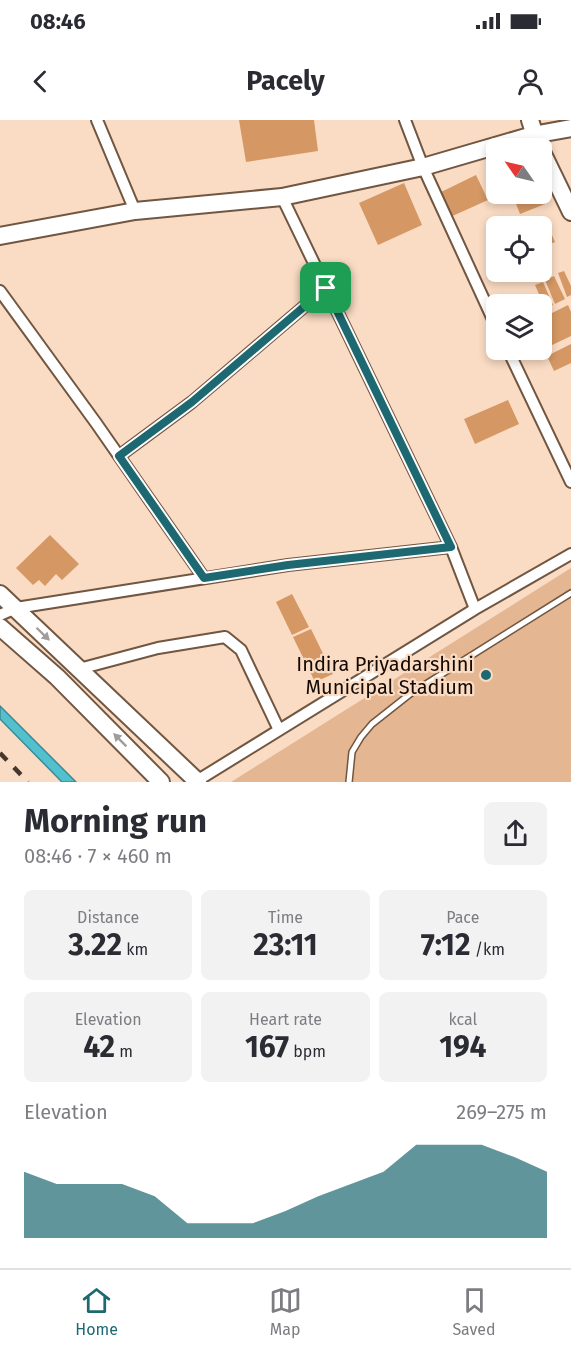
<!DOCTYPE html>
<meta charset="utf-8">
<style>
:root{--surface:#fff;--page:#f2f2f3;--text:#2b2b33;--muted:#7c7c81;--line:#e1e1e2;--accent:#1e6971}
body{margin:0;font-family:"Fira Sans",sans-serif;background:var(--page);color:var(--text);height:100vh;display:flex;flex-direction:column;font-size:22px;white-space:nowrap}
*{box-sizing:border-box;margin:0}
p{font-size:20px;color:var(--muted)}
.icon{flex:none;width:33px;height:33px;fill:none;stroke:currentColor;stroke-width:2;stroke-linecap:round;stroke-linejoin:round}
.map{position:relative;height:662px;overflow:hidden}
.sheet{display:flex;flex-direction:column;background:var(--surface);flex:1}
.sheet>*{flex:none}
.needle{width:39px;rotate:304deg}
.buttons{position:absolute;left:486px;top:18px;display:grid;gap:12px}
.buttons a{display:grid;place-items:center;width:66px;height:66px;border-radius:9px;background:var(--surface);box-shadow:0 3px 9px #0003;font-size:30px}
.pin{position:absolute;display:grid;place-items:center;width:51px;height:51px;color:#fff;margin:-26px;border-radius:12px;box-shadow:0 3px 9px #0006}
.round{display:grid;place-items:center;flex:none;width:63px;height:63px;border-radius:9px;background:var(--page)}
.headline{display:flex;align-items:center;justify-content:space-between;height:102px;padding:0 24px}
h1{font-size:33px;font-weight:700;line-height:45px}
.stats{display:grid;grid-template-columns:repeat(3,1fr);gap:9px;height:102px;padding:6px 24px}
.stats div{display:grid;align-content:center;border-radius:9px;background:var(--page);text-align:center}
.stats b{font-size:30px;font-weight:700}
.stats small{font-size:16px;font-weight:400}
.stats p{font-size:16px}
.chart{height:168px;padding:12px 24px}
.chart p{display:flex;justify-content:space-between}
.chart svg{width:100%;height:108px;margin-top:6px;fill:var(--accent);opacity:.7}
.status{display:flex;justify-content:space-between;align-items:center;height:42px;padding:0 30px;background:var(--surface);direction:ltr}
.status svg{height:16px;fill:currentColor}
header{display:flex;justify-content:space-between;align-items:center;height:78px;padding:0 24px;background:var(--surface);font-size:27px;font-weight:700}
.dock{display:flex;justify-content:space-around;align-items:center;height:84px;border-top:2px solid var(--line);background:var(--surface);font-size:16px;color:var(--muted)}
.dock a{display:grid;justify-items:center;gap:3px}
.dock .current{color:var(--accent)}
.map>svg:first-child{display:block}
.green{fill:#e4b692}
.water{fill:#53c0cd;stroke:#408990;stroke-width:1.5}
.building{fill:#d59864}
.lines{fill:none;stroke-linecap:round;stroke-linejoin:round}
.lane-casing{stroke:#715641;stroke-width:8}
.street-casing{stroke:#715641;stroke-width:14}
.secondary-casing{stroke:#715641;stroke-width:20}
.lane{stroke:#fff;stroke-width:5}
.street{stroke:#fff;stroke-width:10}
.secondary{stroke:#fff;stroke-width:16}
.rail{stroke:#46372d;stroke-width:4.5;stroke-dasharray:10 10;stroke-linecap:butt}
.oneway{fill:#a19d9a}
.route-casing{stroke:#fff;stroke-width:12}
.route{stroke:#1e6971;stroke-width:8}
.poi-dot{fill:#1e6971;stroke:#fadbc3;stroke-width:2}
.labels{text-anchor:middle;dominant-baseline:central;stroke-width:4.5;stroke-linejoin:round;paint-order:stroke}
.poi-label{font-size:20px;fill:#140a03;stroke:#fadbc3;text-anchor:end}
</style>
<div class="status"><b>08:46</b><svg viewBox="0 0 49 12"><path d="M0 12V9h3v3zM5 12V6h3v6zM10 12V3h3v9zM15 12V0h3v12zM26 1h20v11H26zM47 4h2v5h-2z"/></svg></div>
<header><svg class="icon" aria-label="back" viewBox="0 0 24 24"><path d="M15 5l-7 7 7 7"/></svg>Pacely<svg class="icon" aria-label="person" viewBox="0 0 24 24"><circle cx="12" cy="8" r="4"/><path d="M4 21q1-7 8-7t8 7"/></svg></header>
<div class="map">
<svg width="571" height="662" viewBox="0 0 571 662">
<rect width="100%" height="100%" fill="#fadbc3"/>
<path class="green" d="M571,448V662H231Z"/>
<path class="water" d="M0,586L76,662H62L0,599Z"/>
<path class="building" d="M239,0H314L318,31L246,42Z
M476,55L488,80L448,98L437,74Z
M404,63L422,105L378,125L359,83Z
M512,74H541L545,84L520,94Z
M545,99L555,122L542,127V106H528Z
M564,151L571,166V175L567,177L558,153Z
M554,156L565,179L555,184L545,160Z
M543,162L553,185L545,188L535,165Z
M568,185L571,192V216L525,238L521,230H542V198Z
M571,224V243L554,251L547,236Z
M508,280L519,304L475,324L464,299Z
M50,415L79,444L62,460L56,454L45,466L39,460L33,465L16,448Z
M292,474L309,507L292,515L276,482Z
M311,509L333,554L315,562L293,517Z"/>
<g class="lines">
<defs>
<path id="lane" d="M349,662L352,632L361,617L372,604L410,574L571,473"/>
<path id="street" d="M97,0L135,91
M405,0L423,47L496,206
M282,77L451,427L475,489
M0,171L96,303L204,458
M508,230L571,362
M119,336L192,282L326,168
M0,495L16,488L288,445L451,427
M79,549L158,528L225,517L241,530L279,610
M195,662L475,489L571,434"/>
<path id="secondary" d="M530,0L538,25
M542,32L571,92
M0,116L135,91L282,77L423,47L533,15L571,8
M0,474L198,662
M0,507L57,557L161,662"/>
</defs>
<use href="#lane" class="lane-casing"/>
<use href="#street" class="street-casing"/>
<use href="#secondary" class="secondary-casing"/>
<use href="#lane" class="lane"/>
<use href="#street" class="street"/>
<use href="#secondary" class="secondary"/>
<path class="rail" d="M0,633L28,662"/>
</g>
<defs><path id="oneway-solid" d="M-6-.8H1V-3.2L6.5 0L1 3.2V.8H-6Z" transform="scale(1.5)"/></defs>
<g class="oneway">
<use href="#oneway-solid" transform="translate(43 514) rotate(44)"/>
<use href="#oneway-solid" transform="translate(120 620) rotate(-135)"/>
</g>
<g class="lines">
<defs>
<path id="route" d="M326,168L451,427L288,445L204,458L119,336L192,282Z"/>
</defs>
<use href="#route" class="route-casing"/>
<use href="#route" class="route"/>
</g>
<circle class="poi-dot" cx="486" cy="555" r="6"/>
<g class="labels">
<g class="poi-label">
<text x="474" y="544">Indira Priyadarshini<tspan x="474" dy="23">Municipal Stadium</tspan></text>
</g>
</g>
</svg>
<div class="buttons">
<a><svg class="needle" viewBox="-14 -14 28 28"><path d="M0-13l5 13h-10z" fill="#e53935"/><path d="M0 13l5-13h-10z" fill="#7c7c81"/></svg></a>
<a><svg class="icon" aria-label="locate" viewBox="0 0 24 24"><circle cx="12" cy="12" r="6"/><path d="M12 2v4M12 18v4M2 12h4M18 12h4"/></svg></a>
<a><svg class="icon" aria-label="layers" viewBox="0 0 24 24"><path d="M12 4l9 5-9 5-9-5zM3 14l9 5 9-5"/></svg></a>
</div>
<div class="pin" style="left:326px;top:168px;background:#1e9e55"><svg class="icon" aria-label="arrive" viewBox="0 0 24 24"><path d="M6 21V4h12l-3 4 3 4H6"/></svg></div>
</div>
<section class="sheet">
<div class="headline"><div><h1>Morning run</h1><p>08:46 · 7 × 460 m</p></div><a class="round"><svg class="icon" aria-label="share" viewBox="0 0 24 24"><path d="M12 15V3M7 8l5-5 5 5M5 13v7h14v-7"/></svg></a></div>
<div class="stats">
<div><p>Distance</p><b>3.22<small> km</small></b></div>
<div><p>Time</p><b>23:11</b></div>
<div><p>Pace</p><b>7:12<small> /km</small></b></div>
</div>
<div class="stats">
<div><p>Elevation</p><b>42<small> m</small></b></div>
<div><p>Heart rate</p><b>167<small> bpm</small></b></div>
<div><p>kcal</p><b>194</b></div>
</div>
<div class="chart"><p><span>Elevation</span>269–275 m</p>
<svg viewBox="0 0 160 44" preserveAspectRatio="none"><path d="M0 44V17L10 22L20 22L30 22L40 27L50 38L60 38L70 38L80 33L90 27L100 22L110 17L120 6L130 6L140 6L150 11L160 17V44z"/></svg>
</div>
</section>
<nav class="dock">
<a class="current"><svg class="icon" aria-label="home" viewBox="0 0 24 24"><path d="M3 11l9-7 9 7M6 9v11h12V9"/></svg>Home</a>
<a><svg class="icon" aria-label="map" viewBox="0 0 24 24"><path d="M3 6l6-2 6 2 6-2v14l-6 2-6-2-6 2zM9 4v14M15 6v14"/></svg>Map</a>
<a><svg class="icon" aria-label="saved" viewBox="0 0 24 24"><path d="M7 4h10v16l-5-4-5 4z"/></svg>Saved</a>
</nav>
